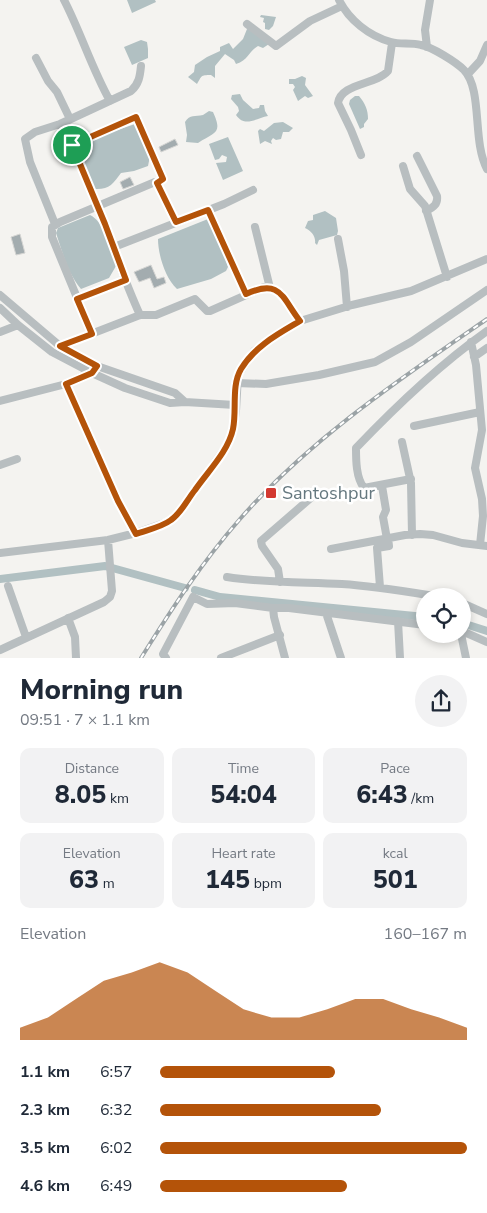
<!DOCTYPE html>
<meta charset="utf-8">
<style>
:root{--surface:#fff;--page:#f2f2f3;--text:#1f2937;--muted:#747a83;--accent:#b45309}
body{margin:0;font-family:"Nunito Sans",sans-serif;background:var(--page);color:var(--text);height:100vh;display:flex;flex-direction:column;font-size:19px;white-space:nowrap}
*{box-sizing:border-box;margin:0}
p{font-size:16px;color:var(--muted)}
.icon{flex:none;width:28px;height:28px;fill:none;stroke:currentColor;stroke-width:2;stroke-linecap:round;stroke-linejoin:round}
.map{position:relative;height:658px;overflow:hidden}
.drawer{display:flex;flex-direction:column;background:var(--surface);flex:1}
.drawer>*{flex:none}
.fabs{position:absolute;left:416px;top:588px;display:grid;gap:10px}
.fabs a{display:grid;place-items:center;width:55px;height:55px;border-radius:50%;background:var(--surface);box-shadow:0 2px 8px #0003;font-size:25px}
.pin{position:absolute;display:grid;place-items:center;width:42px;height:42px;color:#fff;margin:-21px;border:2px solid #fff;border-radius:50%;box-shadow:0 1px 5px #0007}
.round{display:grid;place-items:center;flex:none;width:52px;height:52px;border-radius:26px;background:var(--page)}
.overview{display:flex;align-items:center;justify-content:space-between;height:85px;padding:0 20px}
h1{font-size:28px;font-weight:800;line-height:38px}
.figures{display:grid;grid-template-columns:repeat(3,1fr);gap:8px;height:85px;padding:5px 20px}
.figures div{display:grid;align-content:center;border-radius:10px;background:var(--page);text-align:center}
.figures b{font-size:25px;font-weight:800}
.figures small{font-size:14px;font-weight:400}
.figures p{font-size:14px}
.chart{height:140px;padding:10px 20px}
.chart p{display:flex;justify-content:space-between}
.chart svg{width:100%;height:90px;margin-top:5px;fill:var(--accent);opacity:.7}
ul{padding:0 20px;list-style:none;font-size:16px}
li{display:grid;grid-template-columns:80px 60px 1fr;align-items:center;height:38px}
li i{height:12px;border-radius:6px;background:var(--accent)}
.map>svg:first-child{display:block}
.water{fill:#b1c0c2}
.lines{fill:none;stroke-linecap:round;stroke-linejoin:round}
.canal{stroke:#b1c0c2;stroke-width:8}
.building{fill:#a3acaf;stroke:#d5d5d3}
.minor{stroke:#b8bec0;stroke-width:8}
.rail-casing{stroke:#9ba3a6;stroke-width:4}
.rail{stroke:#fff;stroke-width:2;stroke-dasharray:5.5;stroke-linecap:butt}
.route-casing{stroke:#fff;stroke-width:10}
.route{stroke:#b45309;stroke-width:6}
.poi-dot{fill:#d33931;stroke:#fff;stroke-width:2}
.labels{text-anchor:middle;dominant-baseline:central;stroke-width:5;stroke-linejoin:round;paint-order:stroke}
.poi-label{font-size:18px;fill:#65787f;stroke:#fff;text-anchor:start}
</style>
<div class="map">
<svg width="487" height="658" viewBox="0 0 487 658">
<rect width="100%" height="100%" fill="#f4f3f0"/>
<path class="water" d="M127,0H155L156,2L132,13Z
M261,15L276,17L273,26L269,30L265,29V23L263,22L264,18L260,17Z
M247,29L253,30L272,42L263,48L258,46C248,52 249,60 236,64L234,60L225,54L215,66V78L211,75C200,75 202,76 197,84L188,77L194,72L195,65L207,57L220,51V47L229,43L233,49L243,39Z
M141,40L147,42L148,49V58L132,65L124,47Z
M302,76L306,78L305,85L313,96L308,98L305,96L298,101L293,90L295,87L293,84H289V79H295Z
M240,94L243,100L253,109L259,108L260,105H264L265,111L268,116C256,118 245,128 236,115L239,111L238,107L231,99L232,95Z
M355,96H359C365,103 368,110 368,119L364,124V127L360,129L349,104L350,100Z
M209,111L213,112C223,134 215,132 198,143L186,142L187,135L185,122C190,114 195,117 203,115C205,114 207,112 209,111Z
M283,122L293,128L289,132H283L281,139L276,140L273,138L271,141L272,144L265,141L260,144L258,131L260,129L264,131L274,123Z
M135,124L150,156L148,166L134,171L121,173C113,184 109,190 94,189L79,150L103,135Z
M228,137L243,171L223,180L216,163L226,162L227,157L222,155L219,159L215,160L209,144Z
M325,211L336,218L338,231L337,235L319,240L317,245L315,243C316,236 311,231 305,228L308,221L313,220V215Z
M90,215C106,223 110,250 116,266L109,278L81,289C68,274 62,251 56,233L58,228Z
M208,219L218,235L228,267L226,271L211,279L177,289C165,278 158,254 158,239Z"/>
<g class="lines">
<path class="canal" d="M0,579L105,566L185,588
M195,590L220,597L425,617
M462,623L487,631"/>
</g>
<path class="building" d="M175,139L178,145L161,152L159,147Z
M130,177L134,185L123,189L120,182Z
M20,234L25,253L16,255L11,237Z
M151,265L157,279L164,277L166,283L154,288L150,278L139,282L134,272Z"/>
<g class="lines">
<path class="minor" d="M64,0C81,33 92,69 110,101
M339,0C349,20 369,36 391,42C400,45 411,42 421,45C432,47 456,62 464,70C483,90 472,141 487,169
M247,24L276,46L310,21L342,6
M427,47L425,30L430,0
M36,58L48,81L57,92L70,119
M468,74L480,61L487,45
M60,124C95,184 111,252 140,315
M72,145L136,117L163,179L157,183
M361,155L351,130L338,103C341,83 376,85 388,71L392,43
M417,156L437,196C438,204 434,207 426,211
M403,166L410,189L425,206L447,277
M208,210L246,294
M55,224L30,162L25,139L35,132L60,124L131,91C139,84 140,76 141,66
M255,227L270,288
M338,239L344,271L347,307
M114,247L224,204L253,190
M0,295L60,346L97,366L175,393L185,402
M77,299L125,280
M0,308L18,325L52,352L92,373L125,388L170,403L185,402L235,405
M0,332L18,325
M92,334L52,237V227L60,222L155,182L157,183L176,222
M471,342L476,365L482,430L475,468L482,499L483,516L480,545
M60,346L140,315H156L195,299L207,311H210L264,287C284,289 289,308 300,321
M474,357L487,348
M94,371L66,384L118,501L136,533
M236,383L266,384L319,375L375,362L411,342L487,290
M0,401L66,384
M414,426L480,412
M402,442L411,483L412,535
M0,465L17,459
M411,479L364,488C356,478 356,460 356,448C397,405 439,365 487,331
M382,486L386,510L383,517L387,539
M331,549L405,535L420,534L433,535L462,543L487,546
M0,553L108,540L136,533L170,521L184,506L227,445L233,431L236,411L238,375L254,351L269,340L300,321L352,305L411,291L487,259
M227,577C265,583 303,582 342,584C373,586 403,591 434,596
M280,582L278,569L262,546L261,541L313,496
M8,586L26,637
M380,587L377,548L389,546L388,538
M462,603L487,614
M273,608L274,617L285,658
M326,613L341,658
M68,618L75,637L76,658
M398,621L400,658
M462,631L487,642
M461,634L466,658
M0,650L104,602L110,597L112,591L108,540
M166,658L163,654L193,597L207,604L235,603L273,608H289L425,625
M221,658L280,635"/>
<defs>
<path id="rail" d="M141,658C171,610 202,562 240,519C310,439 400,379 487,319"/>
</defs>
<use href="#rail" class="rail-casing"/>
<use href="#rail" class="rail"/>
</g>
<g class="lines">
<defs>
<path id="route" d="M136,117L163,179L157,183L176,222L208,210L246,294C281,278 282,298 300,321C278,334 255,346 241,369C231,386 237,410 233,429C228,452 208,471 195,490C187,500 182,512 171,520C162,527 147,530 136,534L118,501L66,384L92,373L97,366L60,346L92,334L77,299L126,280L105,224L72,145Z"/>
</defs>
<use href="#route" class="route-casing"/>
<use href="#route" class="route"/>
</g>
<rect class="poi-dot" x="265" y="487" width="12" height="12" rx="2.5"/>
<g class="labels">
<g class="poi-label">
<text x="282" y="493">Santoshpur</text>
</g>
</g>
</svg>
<div class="fabs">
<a><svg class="icon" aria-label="locate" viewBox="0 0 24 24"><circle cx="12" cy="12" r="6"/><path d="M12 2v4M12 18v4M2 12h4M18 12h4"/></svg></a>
</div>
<div class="pin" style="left:72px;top:145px;background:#1e9e55"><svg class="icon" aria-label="arrive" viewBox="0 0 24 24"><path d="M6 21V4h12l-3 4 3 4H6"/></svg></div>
</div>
<section class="drawer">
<div class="overview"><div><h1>Morning run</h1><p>09:51 · 7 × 1.1 km</p></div><a class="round"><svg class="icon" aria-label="share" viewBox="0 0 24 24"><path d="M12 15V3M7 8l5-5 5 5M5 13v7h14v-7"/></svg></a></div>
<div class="figures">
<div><p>Distance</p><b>8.05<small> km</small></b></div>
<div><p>Time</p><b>54:04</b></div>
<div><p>Pace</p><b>6:43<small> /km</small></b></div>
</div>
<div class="figures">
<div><p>Elevation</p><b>63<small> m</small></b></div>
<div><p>Heart rate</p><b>145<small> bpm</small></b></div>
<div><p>kcal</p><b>501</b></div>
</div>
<div class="chart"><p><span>Elevation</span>160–167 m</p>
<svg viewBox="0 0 160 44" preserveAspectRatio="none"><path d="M0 44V38L10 33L20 24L30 15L40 11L50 6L60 11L70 20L80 29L90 33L100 33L110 29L120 24L130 24L140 29L150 33L160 38V44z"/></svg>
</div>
<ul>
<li><b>1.1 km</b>6:57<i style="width:57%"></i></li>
<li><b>2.3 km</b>6:32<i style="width:72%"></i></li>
<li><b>3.5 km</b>6:02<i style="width:100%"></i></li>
<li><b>4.6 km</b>6:49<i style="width:61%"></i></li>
</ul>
</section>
